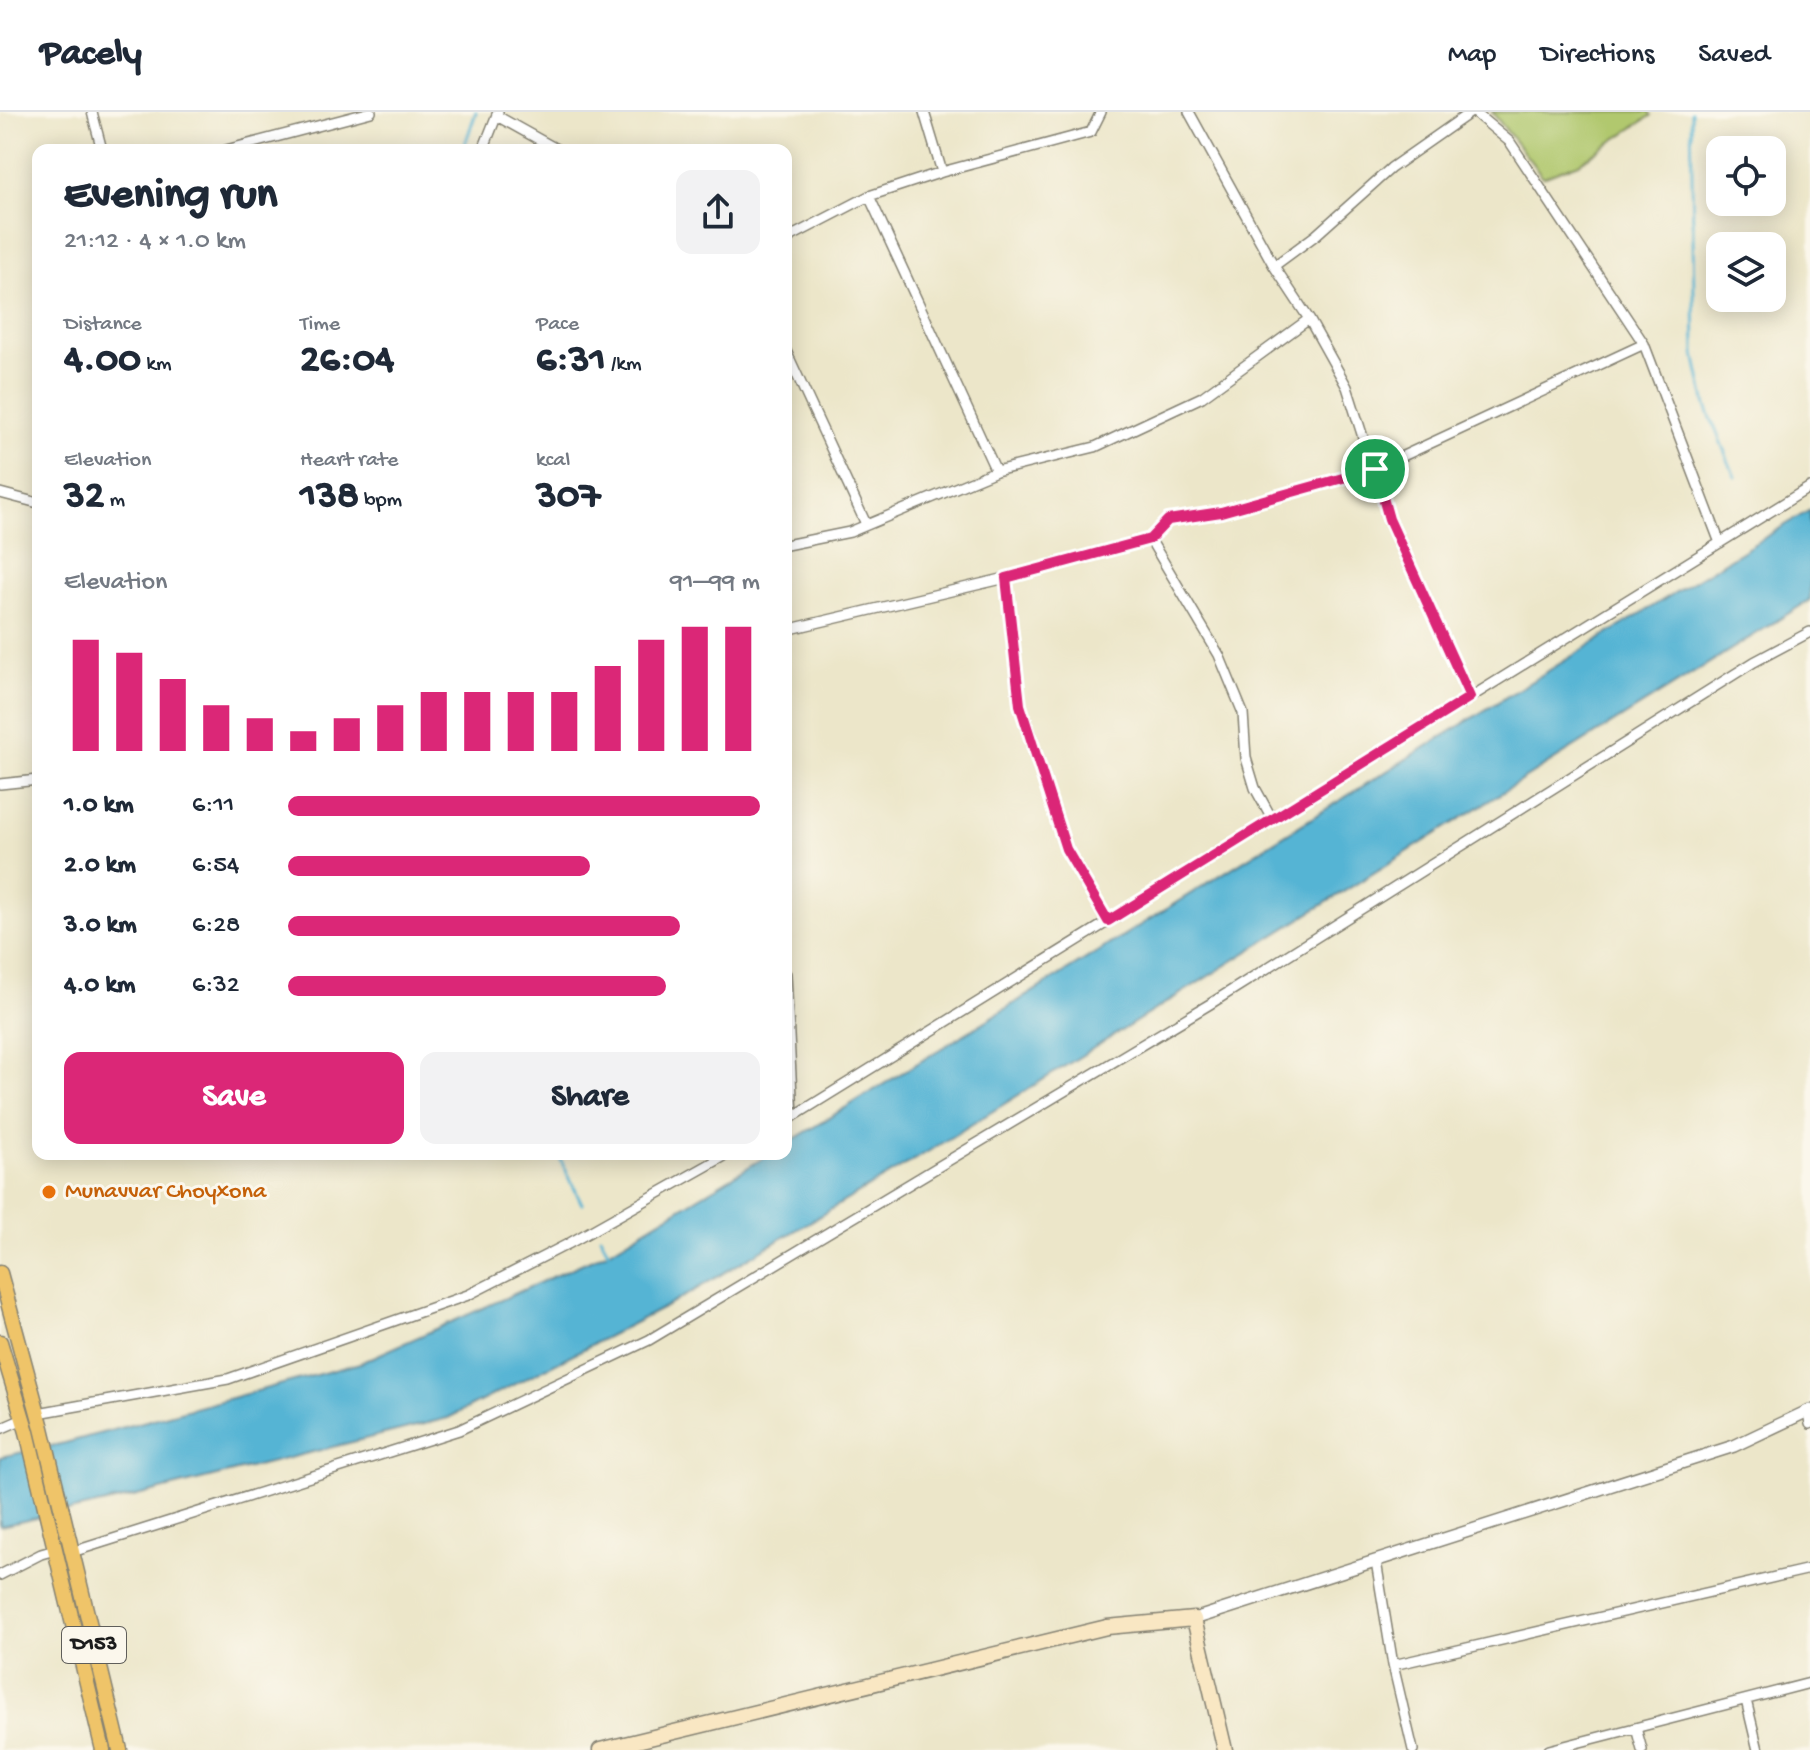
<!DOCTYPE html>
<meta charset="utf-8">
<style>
:root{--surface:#fff;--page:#f2f2f3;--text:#1f2937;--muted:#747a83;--line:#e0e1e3;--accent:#db2777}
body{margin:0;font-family:"Gochi Hand",sans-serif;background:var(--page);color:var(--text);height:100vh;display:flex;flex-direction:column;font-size:30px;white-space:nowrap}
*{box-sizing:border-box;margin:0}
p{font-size:26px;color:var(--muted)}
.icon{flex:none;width:44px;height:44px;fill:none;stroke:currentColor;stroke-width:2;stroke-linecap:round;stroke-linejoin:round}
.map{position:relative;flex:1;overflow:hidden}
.side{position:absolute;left:32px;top:32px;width:760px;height:1016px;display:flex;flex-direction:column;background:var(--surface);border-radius:16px;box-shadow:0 4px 20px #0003}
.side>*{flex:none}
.fabs{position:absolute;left:1706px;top:24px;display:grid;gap:16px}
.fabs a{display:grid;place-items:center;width:80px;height:80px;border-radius:16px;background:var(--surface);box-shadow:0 4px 20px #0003;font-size:40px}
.pin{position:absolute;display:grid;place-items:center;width:68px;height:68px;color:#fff;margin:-34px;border:4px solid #fff;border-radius:50%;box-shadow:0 2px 8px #0007}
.round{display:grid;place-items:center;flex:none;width:84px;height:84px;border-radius:16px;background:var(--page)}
.summary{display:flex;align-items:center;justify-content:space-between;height:136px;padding:0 32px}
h1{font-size:44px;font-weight:700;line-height:60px}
.figures{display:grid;grid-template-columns:repeat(3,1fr);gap:12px;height:136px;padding:8px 32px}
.figures div{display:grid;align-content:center}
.figures b{font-size:40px;font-weight:700}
.figures small{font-size:22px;font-weight:400}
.figures p{font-size:22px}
.chart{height:224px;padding:16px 32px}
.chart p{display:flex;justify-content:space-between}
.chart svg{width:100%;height:144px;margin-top:8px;stroke:var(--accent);stroke-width:6}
.primary-button{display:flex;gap:16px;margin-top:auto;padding:16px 32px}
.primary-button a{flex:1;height:92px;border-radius:16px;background:var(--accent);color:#fff;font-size:32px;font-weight:700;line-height:92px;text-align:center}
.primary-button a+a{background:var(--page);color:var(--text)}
ul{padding:0 32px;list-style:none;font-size:26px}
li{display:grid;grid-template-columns:128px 96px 1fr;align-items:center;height:60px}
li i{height:20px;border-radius:10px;background:var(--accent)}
header{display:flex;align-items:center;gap:48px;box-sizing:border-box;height:112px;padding:0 40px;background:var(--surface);border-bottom:2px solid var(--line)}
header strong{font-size:38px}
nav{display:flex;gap:44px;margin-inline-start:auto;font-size:28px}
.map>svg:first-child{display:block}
.green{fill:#b1c86e;stroke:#667245;stroke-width:2}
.water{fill:#55b4d4;stroke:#386878;stroke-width:2}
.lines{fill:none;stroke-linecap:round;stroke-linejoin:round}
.stream{stroke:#55b4d4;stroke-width:3}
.minor-casing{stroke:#848172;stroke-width:12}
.tertiary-casing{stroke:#848172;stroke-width:14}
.secondary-casing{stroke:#848172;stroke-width:17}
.primary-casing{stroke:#848172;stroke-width:17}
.minor{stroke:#fff;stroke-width:9}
.tertiary{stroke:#fff;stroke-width:11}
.secondary{stroke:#f9e7c3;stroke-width:14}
.primary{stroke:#efc469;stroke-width:14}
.route-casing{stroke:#fff;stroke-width:16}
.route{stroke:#db2777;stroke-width:10}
.food-dot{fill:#e8710a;stroke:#fbf7ec;stroke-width:3}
.labels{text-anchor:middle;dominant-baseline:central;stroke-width:6;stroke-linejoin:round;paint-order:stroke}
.shield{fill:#fbf7ec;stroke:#5f5e5a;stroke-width:2}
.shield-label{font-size:22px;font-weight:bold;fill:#1c1c1c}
.food-label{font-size:24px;fill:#c56008;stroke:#fbf7ec;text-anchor:start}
</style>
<header>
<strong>Pacely</strong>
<nav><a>Map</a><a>Directions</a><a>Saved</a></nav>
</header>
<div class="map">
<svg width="1810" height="1638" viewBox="0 0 1810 1638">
<rect width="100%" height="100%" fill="#fbf7ec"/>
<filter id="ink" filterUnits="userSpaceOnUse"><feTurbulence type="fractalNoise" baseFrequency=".0125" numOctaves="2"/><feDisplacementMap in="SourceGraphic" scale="16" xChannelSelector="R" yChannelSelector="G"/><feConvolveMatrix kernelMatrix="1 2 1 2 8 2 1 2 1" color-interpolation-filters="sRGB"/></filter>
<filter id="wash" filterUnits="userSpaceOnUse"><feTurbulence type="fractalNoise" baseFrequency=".006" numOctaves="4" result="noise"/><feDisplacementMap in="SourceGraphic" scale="32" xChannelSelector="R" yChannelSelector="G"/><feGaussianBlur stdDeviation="1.8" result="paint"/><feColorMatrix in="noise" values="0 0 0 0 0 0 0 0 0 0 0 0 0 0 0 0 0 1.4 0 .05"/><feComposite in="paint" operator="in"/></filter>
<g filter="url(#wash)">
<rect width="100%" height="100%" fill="#ece6c9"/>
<path class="green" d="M1492,0H1649L1651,4L1579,51L1543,65Z"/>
<path class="water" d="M1810,398V488L929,1039L673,1191L448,1306L129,1386L0,1414V1345L65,1331L360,1251L608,1140L770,1042H786V1032C1129,823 1467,606 1810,398Z"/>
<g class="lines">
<path class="stream" d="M1691,0L1695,242L1706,294L1735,365
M463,38L476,0
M558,1042L582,1092
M600,1124L609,1141"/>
</g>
</g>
<g filter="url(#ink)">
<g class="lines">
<defs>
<path id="minor" d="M92,0L102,38
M924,0L942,60
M1189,0L1274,154L1309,207L1347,275L1389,407L1470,585
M1474,0L1510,30L1644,232L1720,431
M497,4L558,38
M226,38L371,0
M483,38L498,0
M869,84L996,359
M786,127L869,84L942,60L1091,20L1101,0
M1274,154L1316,123L1391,56L1471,0
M786,239L866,412
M0,381L38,391
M1150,427L1219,543L1243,601L1246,646L1255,676L1272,707
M786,433L850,420L996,359L1095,335L1202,285L1309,207
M1006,466L1020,593L1066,737L1108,809
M786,518L1006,466L1150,427L1168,408L1221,400L1375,357L1644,232
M0,672L38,668
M786,862L793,1005
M786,1009L1810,375
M1808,1299L1810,1312
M38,1301L228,1267L468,1183L568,1132L728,1042
M0,1317L23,1307
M72,1440L459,1318L649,1228L1210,892L1754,550L1810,520
M1376,1449L1393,1553L1413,1638
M0,1463L41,1442L55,1438
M1393,1553L1810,1457
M1746,1588L1758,1638
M1636,1616L1642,1638
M1549,1638L1810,1571"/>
<path id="tertiary" d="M1194,1507L1734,1334L1810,1298"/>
<path id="secondary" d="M600,1638L1107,1515L1194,1507L1225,1638"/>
<path id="primary" d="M0,1161L42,1316L120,1638
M0,1230L27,1320L103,1638"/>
</defs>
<use href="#minor" class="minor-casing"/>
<use href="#tertiary" class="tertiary-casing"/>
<use href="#secondary" class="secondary-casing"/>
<use href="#primary" class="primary-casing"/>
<use href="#minor" class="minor"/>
<use href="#tertiary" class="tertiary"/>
<use href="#secondary" class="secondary"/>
<use href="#primary" class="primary"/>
</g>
</g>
<g class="lines" filter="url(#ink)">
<defs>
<path id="route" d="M1375,357L1389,407L1470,585L1108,809L1066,737L1020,593L1006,466L1150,427L1168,408L1221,400Z"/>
</defs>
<use href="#route" class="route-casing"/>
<use href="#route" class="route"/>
</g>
<circle class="food-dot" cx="49" cy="1080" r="8"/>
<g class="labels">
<rect class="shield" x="62" y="1515" width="64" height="36" rx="6"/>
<g class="shield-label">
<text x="94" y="1533">D153</text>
</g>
<g class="food-label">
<text x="65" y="1080">Munavvar Choyxona</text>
</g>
</g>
</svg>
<div class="fabs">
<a><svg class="icon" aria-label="locate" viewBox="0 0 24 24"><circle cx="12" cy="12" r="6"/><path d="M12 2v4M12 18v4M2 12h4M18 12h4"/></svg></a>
<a><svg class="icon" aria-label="layers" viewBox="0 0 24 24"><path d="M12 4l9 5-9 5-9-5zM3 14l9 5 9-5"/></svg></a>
</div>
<div class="pin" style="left:1375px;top:357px;background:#1e9e55"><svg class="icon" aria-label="arrive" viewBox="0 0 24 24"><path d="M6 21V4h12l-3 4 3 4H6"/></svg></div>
<section class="side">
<div class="summary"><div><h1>Evening run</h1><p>21:12 · 4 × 1.0 km</p></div><a class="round"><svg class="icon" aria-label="share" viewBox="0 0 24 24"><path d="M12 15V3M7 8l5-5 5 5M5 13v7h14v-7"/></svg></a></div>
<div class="figures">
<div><p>Distance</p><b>4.00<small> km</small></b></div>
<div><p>Time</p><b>26:04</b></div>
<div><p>Pace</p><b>6:31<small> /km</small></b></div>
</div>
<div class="figures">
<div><p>Elevation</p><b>32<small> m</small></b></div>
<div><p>Heart rate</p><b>138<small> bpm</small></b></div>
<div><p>kcal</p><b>307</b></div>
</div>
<div class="chart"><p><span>Elevation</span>91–99 m</p>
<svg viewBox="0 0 160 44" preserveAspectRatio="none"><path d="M5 44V10M15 44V14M25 44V22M35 44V30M45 44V34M55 44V38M65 44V34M75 44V30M85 44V26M95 44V26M105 44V26M115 44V26M125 44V18M135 44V10M145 44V6M155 44V6"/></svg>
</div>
<ul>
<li><b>1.0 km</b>6:11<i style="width:100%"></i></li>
<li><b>2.0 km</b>6:54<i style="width:64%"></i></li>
<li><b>3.0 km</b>6:28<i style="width:83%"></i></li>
<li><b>4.0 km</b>6:32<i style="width:80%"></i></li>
</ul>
<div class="primary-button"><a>Save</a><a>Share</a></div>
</section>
</div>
